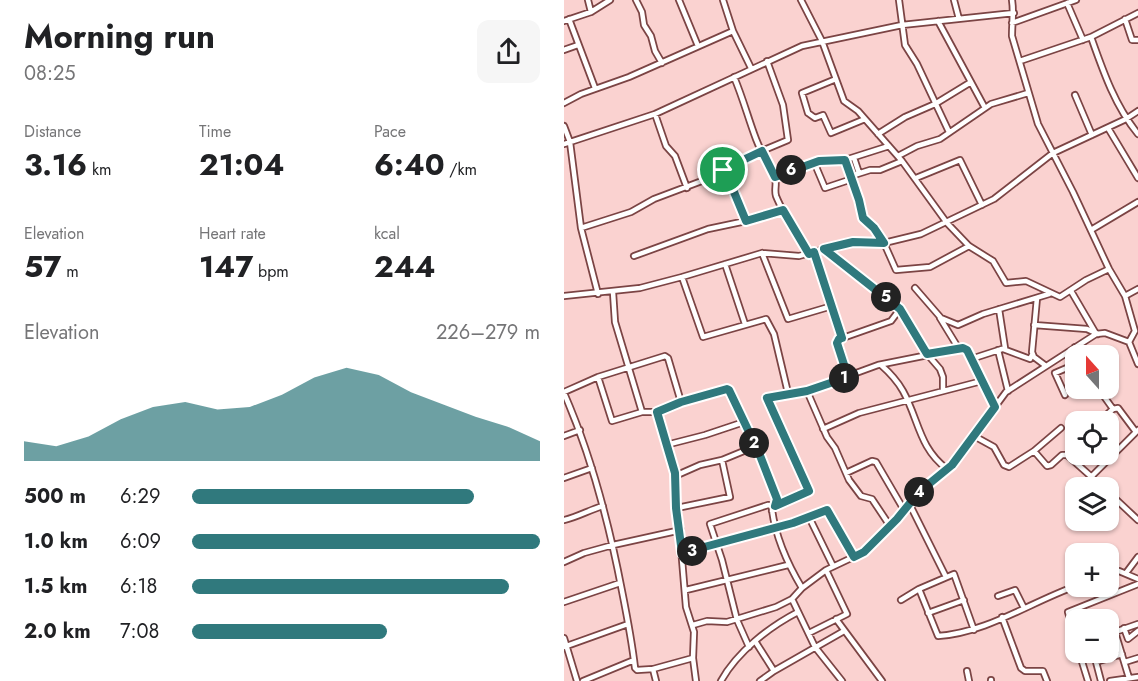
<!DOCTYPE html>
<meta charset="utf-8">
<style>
:root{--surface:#fff;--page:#f6f6f6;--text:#202124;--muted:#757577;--accent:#30797d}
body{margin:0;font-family:Jost,sans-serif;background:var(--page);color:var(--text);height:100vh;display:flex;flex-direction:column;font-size:22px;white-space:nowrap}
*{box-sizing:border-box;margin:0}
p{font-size:20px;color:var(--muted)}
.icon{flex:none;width:33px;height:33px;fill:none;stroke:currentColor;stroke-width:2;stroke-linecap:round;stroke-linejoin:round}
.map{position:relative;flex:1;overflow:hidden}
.drawer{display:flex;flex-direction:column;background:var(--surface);width:564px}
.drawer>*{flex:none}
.needle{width:39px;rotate:339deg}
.buttons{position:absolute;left:501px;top:345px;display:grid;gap:12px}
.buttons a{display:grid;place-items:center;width:54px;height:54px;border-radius:12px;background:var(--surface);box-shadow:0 2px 4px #0004;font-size:30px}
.pin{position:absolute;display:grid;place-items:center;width:51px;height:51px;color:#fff;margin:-26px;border:3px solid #fff;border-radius:50%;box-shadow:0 2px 6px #0007}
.km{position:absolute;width:30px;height:30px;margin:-15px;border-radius:50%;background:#222;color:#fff;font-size:16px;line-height:30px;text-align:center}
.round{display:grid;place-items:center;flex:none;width:63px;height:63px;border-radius:12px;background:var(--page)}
.head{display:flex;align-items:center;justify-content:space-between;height:102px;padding:0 24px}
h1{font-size:33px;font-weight:700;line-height:45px}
.metrics{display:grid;grid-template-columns:repeat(3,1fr);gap:9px;height:102px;padding:6px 24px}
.metrics div{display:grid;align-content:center}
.metrics b{font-size:30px;font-weight:700}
.metrics small{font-size:16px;font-weight:400}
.metrics p{font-size:16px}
.chart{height:168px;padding:12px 24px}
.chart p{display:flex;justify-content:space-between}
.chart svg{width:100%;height:108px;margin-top:6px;fill:var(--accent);opacity:.7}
ul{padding:0 24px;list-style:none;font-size:20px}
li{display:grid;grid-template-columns:96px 72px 1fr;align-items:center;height:45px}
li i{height:15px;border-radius:8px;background:var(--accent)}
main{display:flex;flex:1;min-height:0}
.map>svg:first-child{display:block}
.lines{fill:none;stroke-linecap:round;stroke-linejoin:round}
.street-casing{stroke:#7b4444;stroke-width:8}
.street{stroke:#fff;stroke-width:4.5}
.route-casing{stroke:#fff;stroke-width:12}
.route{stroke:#30797d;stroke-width:8}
</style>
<main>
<section class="drawer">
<div class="head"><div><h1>Morning run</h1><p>08:25</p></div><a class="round"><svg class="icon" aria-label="share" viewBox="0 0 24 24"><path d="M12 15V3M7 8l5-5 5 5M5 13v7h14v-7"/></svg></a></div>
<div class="metrics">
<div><p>Distance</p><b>3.16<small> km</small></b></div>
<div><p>Time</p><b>21:04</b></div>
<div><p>Pace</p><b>6:40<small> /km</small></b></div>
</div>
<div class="metrics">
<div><p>Elevation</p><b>57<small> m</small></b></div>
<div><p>Heart rate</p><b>147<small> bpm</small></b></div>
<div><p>kcal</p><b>244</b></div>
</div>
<div class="chart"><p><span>Elevation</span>226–279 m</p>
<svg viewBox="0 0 160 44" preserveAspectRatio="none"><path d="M0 44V36L10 38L20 34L30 27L40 22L50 20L60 23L70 22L80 17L90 10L100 6L110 9L120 16L130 21L140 26L150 30L160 36V44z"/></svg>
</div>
<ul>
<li><b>500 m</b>6:29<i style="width:81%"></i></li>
<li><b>1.0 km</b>6:09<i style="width:100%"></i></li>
<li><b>1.5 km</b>6:18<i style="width:91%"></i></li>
<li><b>2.0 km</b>7:08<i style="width:56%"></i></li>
</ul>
</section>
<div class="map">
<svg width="574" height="681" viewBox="0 0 574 681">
<rect width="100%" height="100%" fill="#fad2d0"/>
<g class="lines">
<defs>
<path id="street" d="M24,0L27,12
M72,0L78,12L80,25L87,36L91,51L98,63
M115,0L134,46
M159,0L169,31L187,68
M237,0L258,41L280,101L294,111L338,161L383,223L405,246L429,261L442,283L462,281L496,297L522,280L545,269
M335,0L341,45L353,64L385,132
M390,0L395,19
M448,0C450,12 448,23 448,36L474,124L509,192L545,269L561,296L571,331L565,342
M503,3L519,40
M5,19L31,88
M561,19L568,40H574
M0,21L27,12L46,0
M374,21L421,108
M448,23L512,0
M527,37C539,71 551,106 574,134
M0,50L14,45
M456,61L527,37L574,13
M170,77C179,98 184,118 192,139C197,152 204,165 211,178C213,184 210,190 212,196C220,216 234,235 245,254
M272,79L238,93L244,113L251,118L259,115L267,133L301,119
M511,95L528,135
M0,103L17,94L65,77L169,31
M91,114L102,146L111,156L123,188
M0,126L6,142L17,228L34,294
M544,128L574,178
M314,134L341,117L371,104L407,82
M0,144L91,114L238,46L338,25L450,13
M334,156L353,146L376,139L427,104L464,93
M290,158L295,173
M281,160L295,200L299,218L310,228L320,243L332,270L366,267L405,246
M250,162L261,188L288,179
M159,173L182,221
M287,176L306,170H316L338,161
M211,178L255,161L281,160L325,146
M352,178L396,160L418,205
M17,228L67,212L90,199L159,173L160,169L176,160L224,140L219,105L203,61
M527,230L574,202
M260,249L336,309L363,354L376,369L379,377V390
M250,252L278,337
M198,253L224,319L268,306
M70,256L144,229L182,221L219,210
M161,264L181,324
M118,277L139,337L202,319L210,334L224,393
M351,288L377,318L394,325L419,314L485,294
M507,291L531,332
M49,292L51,322L78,412
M0,296L76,288L118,277L198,253L235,256L286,242L320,243L357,234L430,199L489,153L562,119L574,111
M561,296L574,289
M473,298L468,352L470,357L482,366
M376,318L395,349
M470,325L523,329L534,334
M565,342L574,364
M511,347L515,356
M439,349L466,359L468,355
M434,350L444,391
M407,359L441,348L435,309
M317,365C325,372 334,382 339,391C355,420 355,448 383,469
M34,377L48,421L78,412H93L117,402L163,389L165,390L195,453L213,499L208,511
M284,377L273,340L327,321L336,309
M534,388L549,409
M243,391L263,437L271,448L285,480L297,496L308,499L326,526
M0,392L34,377L101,356L104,358L117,402
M0,393C28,457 45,523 58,591C63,616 68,642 71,668L73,670L89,669L92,681
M501,395L491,373L512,364
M93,412L111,476L122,607L130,632L129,658L132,681
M535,422L549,409L554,408L572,432
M259,429L295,413L418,381
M0,436L16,430
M410,436L430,447L440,465L445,467L470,451L497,428
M102,445L141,435L180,422
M470,451L483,466L487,465L498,455H503L540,488
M282,473L308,461L312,462L340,510
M111,476L136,465L158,460L192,446
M528,476L574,430
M0,478L28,468
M544,492L574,520
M345,503L382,577
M113,508L166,497L158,460
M208,510C212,539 223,563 238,588
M245,517L269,566
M0,520C14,517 25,510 39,506
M118,553L229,523L263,510L290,557
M0,562L20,553L49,545L117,530
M562,573L574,557
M544,574L555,571L574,579
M355,589L374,636C422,633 467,602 512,586
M122,590L224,565
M434,596L451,590L460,608
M228,599L251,647L278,681
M337,600L355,589L390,574L410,630
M0,602L56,583
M364,613L400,600
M438,617L457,668L461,671H479L483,681
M272,619L318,681
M129,625L143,621L163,622L212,607L228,599L238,588L262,570L300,552L333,519L350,497L388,465L442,392L532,334L541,333L565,342
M560,628L564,639L574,631
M245,633L283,614L262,570
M0,638L13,681
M512,639L504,612L574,584
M191,641L210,671
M0,647L64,624
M185,647L173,620L158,560L146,524L204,505L211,506L245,491L203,398L243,391L314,365L399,348L403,350L431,407
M515,652L524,681
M561,662L574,658
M89,669L129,658
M403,671L405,681
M565,678L551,632L574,624
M427,680V681
M19,681L70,660
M157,681C173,652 205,627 234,612
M196,681L210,671L280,631
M537,681L532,662L558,654
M546,681L574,677"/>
</defs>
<use href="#street" class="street-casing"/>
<use href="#street" class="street"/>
</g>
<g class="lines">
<defs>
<path id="route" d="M198,151L211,177L255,161L281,160L295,200L299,218L310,228L320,243L289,242L260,249L336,309L363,354L399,348L403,350L431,407L388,465L355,492L333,519L300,552L290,557L263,510L229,523L118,553L112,508L111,473L93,412L117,402L163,389L165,390L195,453L213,499L211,506L245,491L203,398L243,391L284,377L273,343L275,339L278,338L250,252L245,254L219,210L182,221L170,192L159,173L160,169Z"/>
</defs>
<use href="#route" class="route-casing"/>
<use href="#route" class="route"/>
</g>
</svg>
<div class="buttons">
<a><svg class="needle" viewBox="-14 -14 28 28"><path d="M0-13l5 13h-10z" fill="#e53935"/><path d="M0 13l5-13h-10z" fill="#757577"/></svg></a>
<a><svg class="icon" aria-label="locate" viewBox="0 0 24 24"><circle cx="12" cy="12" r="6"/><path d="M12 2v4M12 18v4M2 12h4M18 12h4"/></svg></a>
<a><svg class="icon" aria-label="layers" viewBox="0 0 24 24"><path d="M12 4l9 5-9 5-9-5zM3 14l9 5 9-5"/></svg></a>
<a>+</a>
<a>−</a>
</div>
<div class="pin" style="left:159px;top:170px;background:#1e9e55"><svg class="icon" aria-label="arrive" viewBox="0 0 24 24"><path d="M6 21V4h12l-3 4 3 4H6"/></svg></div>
<b class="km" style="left:280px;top:378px">1</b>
<b class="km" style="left:190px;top:443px">2</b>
<b class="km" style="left:128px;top:551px">3</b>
<b class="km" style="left:355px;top:492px">4</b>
<b class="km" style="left:322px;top:297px">5</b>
<b class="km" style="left:227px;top:170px">6</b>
</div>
</main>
